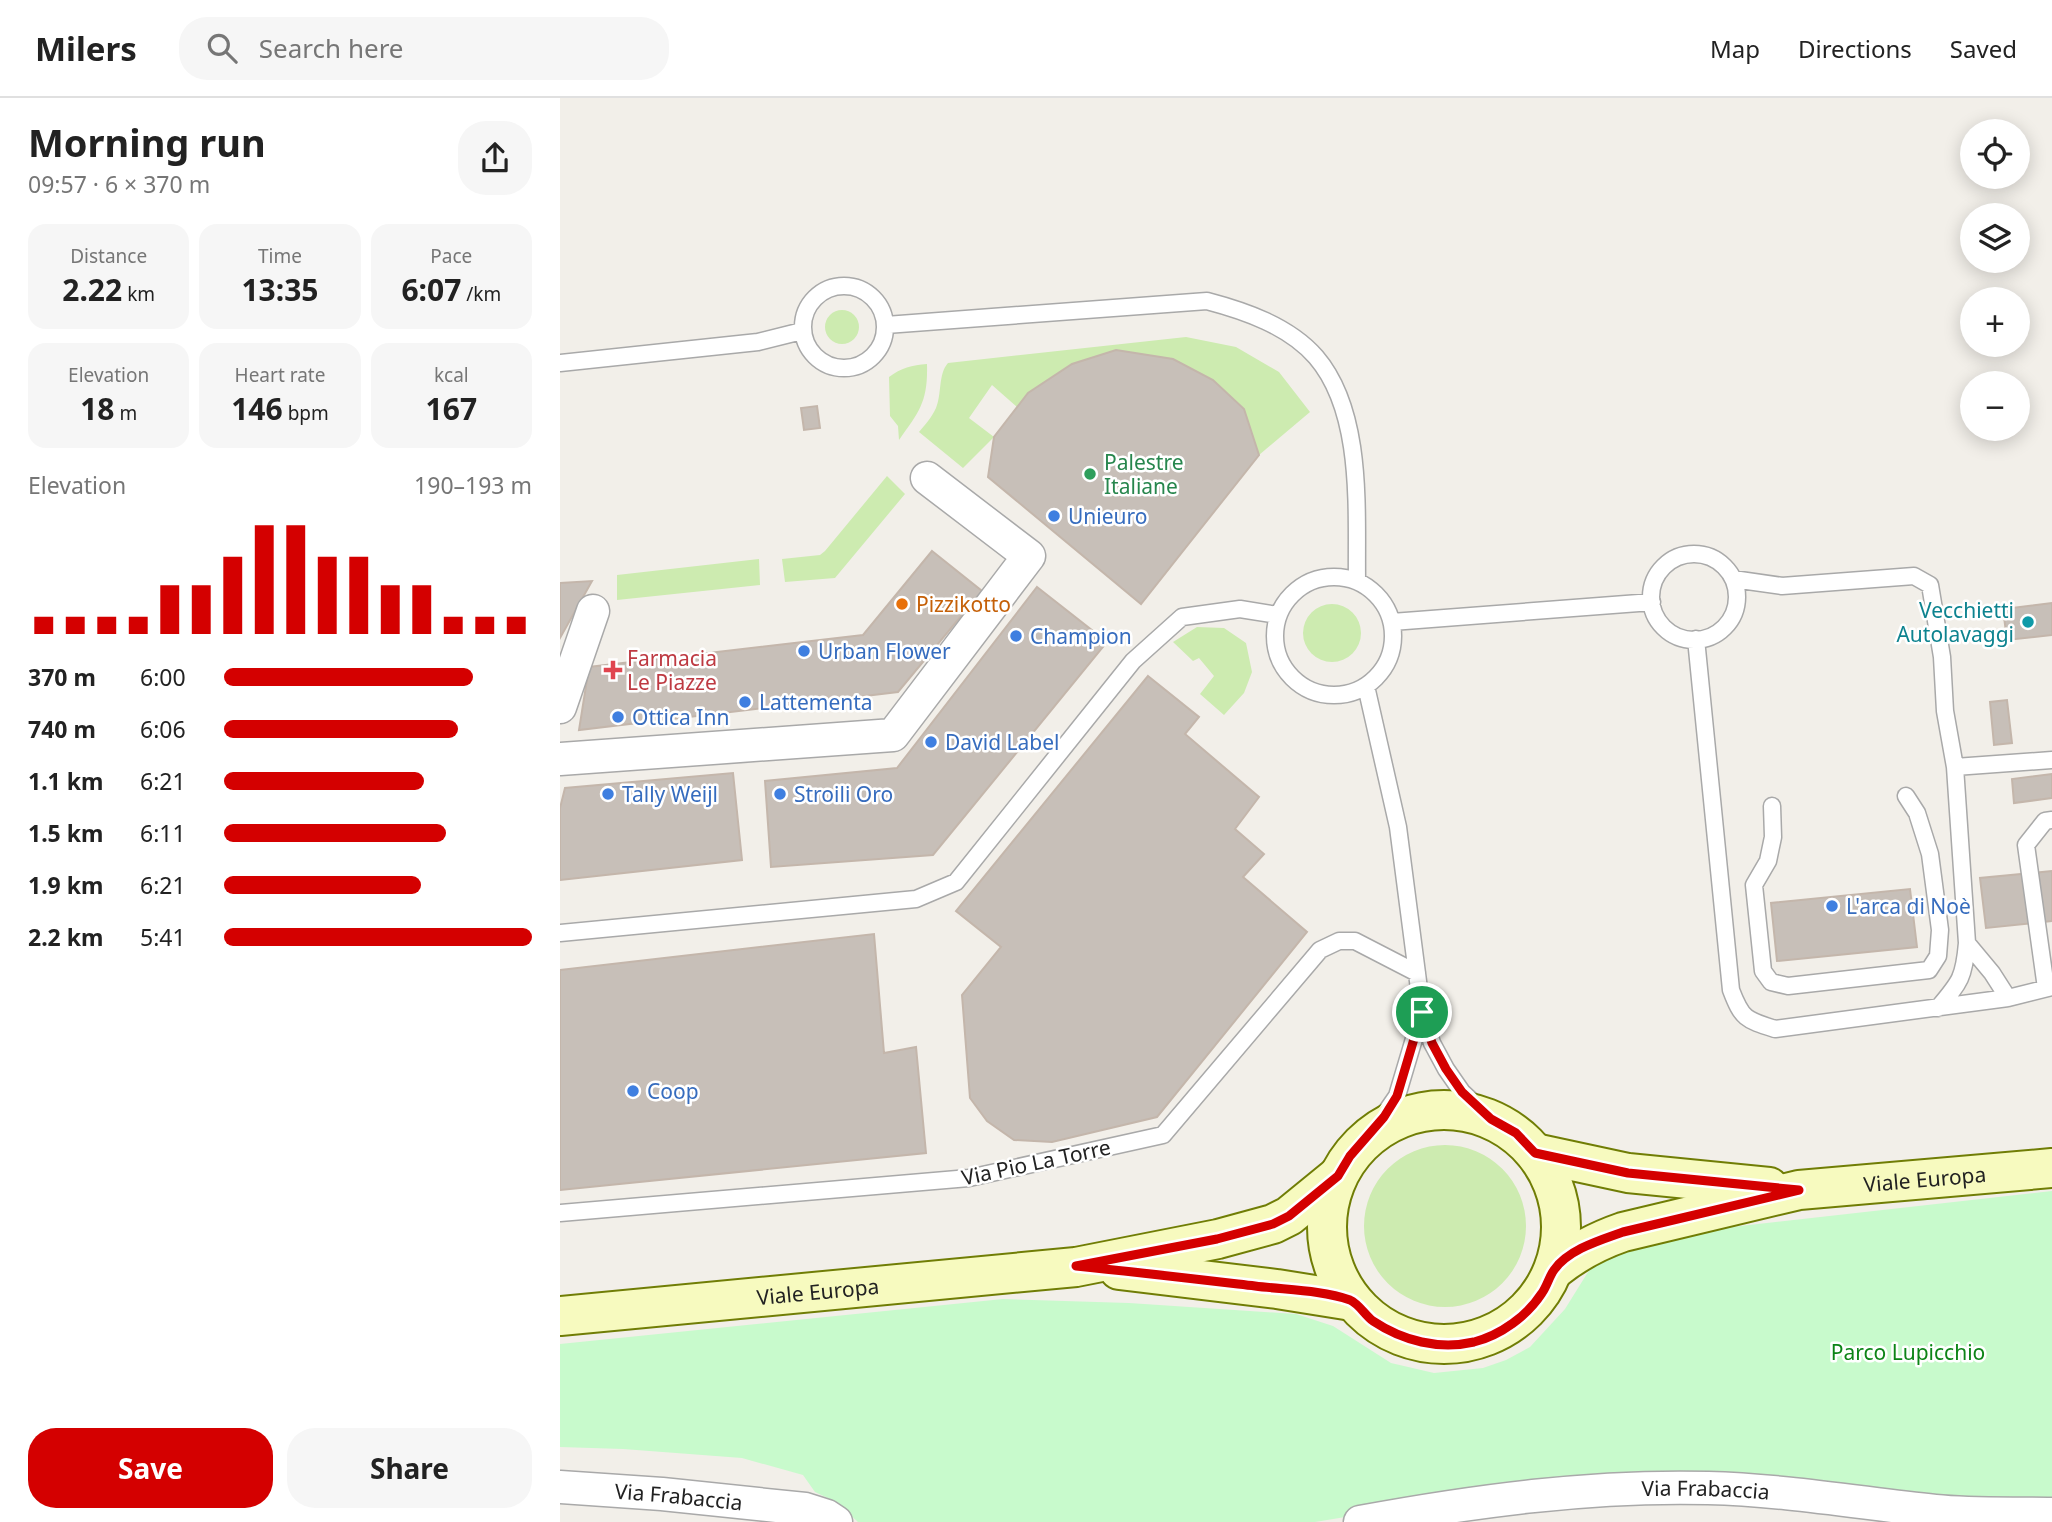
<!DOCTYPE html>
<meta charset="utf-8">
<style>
:root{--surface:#fff;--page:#f6f6f6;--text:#222;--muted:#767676;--line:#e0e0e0;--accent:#d40000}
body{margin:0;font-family:"Noto Sans",sans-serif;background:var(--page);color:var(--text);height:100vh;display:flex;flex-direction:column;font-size:26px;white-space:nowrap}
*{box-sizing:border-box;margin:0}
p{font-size:23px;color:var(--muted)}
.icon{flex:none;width:38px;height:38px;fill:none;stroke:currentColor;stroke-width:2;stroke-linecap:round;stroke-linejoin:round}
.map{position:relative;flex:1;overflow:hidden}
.panel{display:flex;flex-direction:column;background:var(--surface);width:560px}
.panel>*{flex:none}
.controls{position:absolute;left:1400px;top:21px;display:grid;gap:14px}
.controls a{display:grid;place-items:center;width:70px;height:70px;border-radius:50%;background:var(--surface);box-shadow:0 4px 18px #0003;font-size:35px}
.pin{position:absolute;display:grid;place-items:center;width:60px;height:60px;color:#fff;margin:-30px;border:4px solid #fff;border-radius:50%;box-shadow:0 2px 7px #0007}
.round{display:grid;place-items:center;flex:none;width:74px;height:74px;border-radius:28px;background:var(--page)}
.head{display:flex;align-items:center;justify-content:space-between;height:119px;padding:0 28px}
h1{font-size:38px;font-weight:700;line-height:52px}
.stats{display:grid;grid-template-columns:repeat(3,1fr);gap:10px;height:119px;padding:7px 28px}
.stats div{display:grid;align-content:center;border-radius:18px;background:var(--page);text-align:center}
.stats b{font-size:30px;font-weight:700}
.stats small{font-size:19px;font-weight:400}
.stats p{font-size:19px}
.chart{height:196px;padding:14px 28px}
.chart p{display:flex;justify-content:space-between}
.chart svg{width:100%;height:126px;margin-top:7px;stroke:var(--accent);stroke-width:6}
.cta{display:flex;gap:14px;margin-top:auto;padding:14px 28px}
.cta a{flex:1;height:80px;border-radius:28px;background:var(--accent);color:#fff;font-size:28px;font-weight:700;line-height:80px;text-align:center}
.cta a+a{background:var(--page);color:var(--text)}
ul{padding:0 28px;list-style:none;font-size:23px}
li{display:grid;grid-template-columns:112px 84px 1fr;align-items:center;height:52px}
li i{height:18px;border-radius:9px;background:var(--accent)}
header{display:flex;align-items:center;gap:42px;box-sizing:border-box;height:98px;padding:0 35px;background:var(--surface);border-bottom:2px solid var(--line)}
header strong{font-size:33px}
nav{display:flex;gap:38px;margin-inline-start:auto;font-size:24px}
.search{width:490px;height:63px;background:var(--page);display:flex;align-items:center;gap:18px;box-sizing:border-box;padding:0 24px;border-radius:28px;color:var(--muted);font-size:26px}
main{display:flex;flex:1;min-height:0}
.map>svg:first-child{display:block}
.grass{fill:#cdebb0}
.park{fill:#c8facc}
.building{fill:#c7bfb8;stroke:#c4b6ab;stroke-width:2}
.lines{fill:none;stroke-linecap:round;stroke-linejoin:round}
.lane-casing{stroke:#a9a9a9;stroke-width:19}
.street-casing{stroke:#a9a9a9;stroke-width:35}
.secondary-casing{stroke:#707d05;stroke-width:42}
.lane{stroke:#fff;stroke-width:16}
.street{stroke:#fff;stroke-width:32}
.secondary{stroke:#f7fabf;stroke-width:38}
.route-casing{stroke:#fff;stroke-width:14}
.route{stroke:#d40000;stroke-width:9}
.leisure-dot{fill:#2e9e5b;stroke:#fff;stroke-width:2.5}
.shop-dot{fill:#3f7fe0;stroke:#fff;stroke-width:2.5}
.food-dot{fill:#e8710a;stroke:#fff;stroke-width:2.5}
.culture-dot{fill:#0f9aa8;stroke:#fff;stroke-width:2.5}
.health-dot{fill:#e0444e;stroke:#fff;stroke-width:2.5}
.labels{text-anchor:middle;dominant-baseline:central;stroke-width:5;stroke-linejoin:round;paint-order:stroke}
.leisure-label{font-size:21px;fill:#27864d;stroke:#fff;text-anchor:start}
.shop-label{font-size:21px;fill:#366cbe;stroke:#fff;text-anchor:start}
.food-label{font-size:21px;fill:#c56008;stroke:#fff;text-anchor:start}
.culture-label{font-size:21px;fill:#0d838f;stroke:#fff;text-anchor:end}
.health-label{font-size:21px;fill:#be3a42;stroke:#fff;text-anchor:start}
.street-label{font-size:21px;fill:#222;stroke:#fff}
.park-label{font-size:21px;fill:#0c8416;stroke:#fff}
</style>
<header>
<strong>Milers</strong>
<div class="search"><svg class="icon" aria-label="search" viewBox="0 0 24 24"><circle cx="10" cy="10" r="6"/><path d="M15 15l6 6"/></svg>Search here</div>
<nav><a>Map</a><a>Directions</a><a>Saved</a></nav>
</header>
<main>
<section class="panel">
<div class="head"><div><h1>Morning run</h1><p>09:57 · 6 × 370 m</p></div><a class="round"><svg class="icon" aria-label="share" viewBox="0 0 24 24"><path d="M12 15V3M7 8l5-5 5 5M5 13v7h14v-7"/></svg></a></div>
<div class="stats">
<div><p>Distance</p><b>2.22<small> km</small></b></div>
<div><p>Time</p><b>13:35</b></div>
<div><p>Pace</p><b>6:07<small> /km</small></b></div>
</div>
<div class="stats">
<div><p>Elevation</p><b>18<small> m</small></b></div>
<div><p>Heart rate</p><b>146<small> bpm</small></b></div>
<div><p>kcal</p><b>167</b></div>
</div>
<div class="chart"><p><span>Elevation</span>190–193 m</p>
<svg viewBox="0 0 160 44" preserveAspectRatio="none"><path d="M5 44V38M15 44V38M25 44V38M35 44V38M45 44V27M55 44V27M65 44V17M75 44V6M85 44V6M95 44V17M105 44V17M115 44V27M125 44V27M135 44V38M145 44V38M155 44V38"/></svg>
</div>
<ul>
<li><b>370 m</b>6:00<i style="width:81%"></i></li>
<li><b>740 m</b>6:06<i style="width:76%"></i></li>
<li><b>1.1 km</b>6:21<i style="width:65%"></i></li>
<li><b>1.5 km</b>6:11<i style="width:72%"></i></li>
<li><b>1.9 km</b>6:21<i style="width:64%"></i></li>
<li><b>2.2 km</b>5:41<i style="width:100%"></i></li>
</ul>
<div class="cta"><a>Save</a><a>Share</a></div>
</section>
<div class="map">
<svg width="1492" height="1424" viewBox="0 0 1492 1424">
<rect width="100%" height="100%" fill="#f2efe9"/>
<path class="grass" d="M265 229a17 17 0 1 1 34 0a17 17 0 1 1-34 0Z
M626,239L676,249L719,274L750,314L699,357L684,311L653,282L613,261L556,252L468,295L457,309L432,287L409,320L434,339L403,370L359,334C365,327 372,319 376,310C382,296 378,276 388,265Z
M367,266C368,303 360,313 339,342L338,328L330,318L329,279C341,270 352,267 367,266Z
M327,378L345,396L275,480L225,484L222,461L260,457L265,453Z
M199,461L200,487L57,502V477Z
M743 535a29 29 0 1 1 58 0a29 29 0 1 1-58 0Z
M637,529L664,530L686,545L692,574L684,595L664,617L640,596L654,578L639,560L633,563L613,544Z
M804 1128a81 81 0 1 1 162 0a81 81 0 1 1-162 0Z"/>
<path class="park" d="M1492,1093V1405L931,1395L755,1424H298L276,1404L255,1394L243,1377L182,1360L63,1351L0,1349V1246L443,1201L569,1205L736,1216L773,1228L831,1265L874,1275L923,1270L946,1262L970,1249L1005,1211L1028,1174L1042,1161L1060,1149L1136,1133Z"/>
<path class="building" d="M556,252L613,261L653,282L684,311L699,357L581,506L428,379L434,339L468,295L512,266Z
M257,308L260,330L244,332L241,310Z
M372,453L422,493L338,594L19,632L29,569L303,537Z
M32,483L0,540V485Z
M477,489L547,544L373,757L211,769L205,683L337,670Z
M1492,505V537L1447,542L1443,511Z
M588,578L639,619L625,636L699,699L675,731L704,756L683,779L747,834L597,1019L492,1044L454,1042L427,1023L410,1000L402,897L441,849L396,813Z
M1447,602L1452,645L1434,647L1430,604Z
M173,675L182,762L0,782V710L5,690Z
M1492,676V700L1454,705L1452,681Z
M1492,773V823L1426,830L1420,780Z
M1350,791L1357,849L1217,863L1211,805Z
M314,836L324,955L356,949L366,1055L0,1092V872Z"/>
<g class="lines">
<defs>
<path id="lane" d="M243 229a41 41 0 1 1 82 0a41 41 0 1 1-82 0Z
M326,227L647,203C685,213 729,228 756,259C804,315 796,413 797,482
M0,265L198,244L242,233
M1091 499a43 43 0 1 1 86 0a43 43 0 1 1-86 0Z
M715 538a59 59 0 1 1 118 0a59 59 0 1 1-118 0Z
M1173,481L1222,488L1354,478L1370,487L1382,559L1385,613L1395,669L1407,845C1404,880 1400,884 1378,910
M832,524L1092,504
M1136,541L1171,892C1182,921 1186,922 1215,931L1448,900L1492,889
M806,588L838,729L862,914L872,945L886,971L902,994L931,1021
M1395,669L1492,662
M1212,708L1213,739L1208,763L1194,787L1203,873L1211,884L1228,888L1369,872L1378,858L1380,832L1370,756L1357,715L1346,698
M0,835L356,801L396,784L573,563L622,519L680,511L717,517
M1407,845L1432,875L1448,900
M1486,890L1466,747L1485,723L1492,722
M810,1037L837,998L862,914
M0,1115L409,1080L603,1037L760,852L779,843H795L857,875"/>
<g id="street">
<path d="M0,609L33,513"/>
<path d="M0,661L333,637L469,458L367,380"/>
<path id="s1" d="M0,1389L102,1396L245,1411L267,1418L276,1424"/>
<path id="s2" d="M800,1424C914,1403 1032,1387 1148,1390C1224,1392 1300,1405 1375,1413C1414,1417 1453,1415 1492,1416"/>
</g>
<g id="secondary">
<circle cx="884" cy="1129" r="117"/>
<path d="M975,1055L1068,1075L1209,1089"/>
<path id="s3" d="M995,1171C1016,1154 1037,1143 1063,1134L1239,1092L1492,1070"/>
<path d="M559,1172L717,1191L792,1203"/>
<path id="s4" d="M0,1218L516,1169L658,1141L713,1126L729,1118L778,1078"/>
</g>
</defs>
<use href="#lane" class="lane-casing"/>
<use href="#street" class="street-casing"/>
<use href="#secondary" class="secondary-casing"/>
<use href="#lane" class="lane"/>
<use href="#street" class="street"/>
<use href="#secondary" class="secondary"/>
</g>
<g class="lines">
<defs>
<path id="route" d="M862,914L872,945L886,971L902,994L931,1021L956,1035L975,1055L1068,1075L1239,1092L1063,1134C1041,1142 1009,1151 994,1172C989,1179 987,1188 982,1195C967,1218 941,1237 914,1244C879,1252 843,1243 813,1223C805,1217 799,1206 790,1202C761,1192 726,1192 695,1188C635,1181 576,1174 516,1168L657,1141L713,1126L729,1118L778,1078L790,1058L824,1019L837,998Z"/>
</defs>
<use href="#route" class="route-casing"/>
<use href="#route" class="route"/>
</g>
<circle class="leisure-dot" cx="530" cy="376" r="7"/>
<g class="shop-dot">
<circle cx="494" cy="418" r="7"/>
<circle cx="456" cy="538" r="7"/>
<circle cx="244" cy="553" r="7"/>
<circle cx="185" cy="604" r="7"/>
<circle cx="58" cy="619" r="7"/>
<circle cx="371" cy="644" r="7"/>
<circle cx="48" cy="696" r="7"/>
<circle cx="220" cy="696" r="7"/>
<circle cx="1272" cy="808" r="7"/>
<circle cx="73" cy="993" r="7"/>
</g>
<circle class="food-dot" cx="342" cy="506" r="7"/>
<circle class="culture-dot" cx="1468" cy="524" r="7"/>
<path class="health-dot" d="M49.5 561.5h7v7h7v7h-7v7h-7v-7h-7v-7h7z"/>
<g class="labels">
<g class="leisure-label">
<text x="544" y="364">Palestre<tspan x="544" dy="24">Italiane</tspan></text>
</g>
<g class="shop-label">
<text x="508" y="418">Unieuro</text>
<text x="470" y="538">Champion</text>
<text x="258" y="553">Urban Flower</text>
<text x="199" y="604">Lattementa</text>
<text x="72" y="619">Ottica Inn</text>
<text x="385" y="644">David Label</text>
<text x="62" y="696">Tally Weijl</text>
<text x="234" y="696">Stroili Oro</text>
<text x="1286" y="808">L'arca di Noè</text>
<text x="87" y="993">Coop</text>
</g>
<g class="food-label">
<text x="356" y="506">Pizzikotto</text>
</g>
<g class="culture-label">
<text x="1454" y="512">Vecchietti<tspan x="1454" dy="24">Autolavaggi</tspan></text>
</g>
<g class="health-label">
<text x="67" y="560">Farmacia<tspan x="67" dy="24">Le Piazze</tspan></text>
</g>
<g class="street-label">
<text transform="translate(476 1064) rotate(-12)">Via Pio La Torre</text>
<text stroke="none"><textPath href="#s3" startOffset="385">Viale Europa</textPath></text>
<text stroke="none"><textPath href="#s4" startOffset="259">Viale Europa</textPath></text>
<text stroke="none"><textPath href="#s2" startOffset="348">Via Frabaccia</textPath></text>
<text stroke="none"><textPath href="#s1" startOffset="119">Via Frabaccia</textPath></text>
</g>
<g class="park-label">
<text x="1348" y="1254">Parco Lupicchio</text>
</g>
</g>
</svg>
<div class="controls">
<a><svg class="icon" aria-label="locate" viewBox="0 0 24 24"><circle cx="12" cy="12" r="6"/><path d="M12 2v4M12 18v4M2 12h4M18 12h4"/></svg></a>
<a><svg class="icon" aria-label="layers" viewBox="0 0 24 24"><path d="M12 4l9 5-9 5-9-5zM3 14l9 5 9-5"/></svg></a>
<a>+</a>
<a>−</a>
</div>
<div class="pin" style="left:862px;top:914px;background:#1e9e55"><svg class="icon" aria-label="arrive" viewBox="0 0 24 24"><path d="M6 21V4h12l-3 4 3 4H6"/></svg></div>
</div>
</main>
